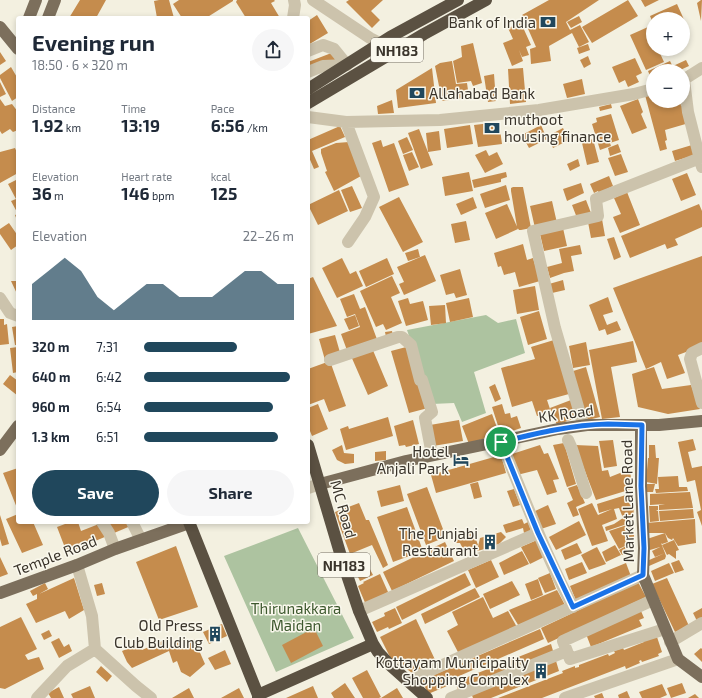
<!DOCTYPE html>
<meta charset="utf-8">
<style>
:root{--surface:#fff;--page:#f6f6f7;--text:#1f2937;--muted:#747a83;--accent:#20475c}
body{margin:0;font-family:"Exo 2",sans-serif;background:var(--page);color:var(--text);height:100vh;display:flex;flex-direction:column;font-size:15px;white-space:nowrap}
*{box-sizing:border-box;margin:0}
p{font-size:13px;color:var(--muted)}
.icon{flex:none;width:22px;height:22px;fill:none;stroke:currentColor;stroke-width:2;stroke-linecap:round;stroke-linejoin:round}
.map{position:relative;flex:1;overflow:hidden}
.panel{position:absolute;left:16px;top:16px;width:294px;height:508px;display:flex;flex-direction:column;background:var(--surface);border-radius:4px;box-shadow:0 2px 6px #0003}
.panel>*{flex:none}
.fabs{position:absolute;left:646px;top:12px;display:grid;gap:8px}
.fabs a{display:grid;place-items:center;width:44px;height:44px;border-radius:50%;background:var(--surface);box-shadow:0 2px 6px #0003;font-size:20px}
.pin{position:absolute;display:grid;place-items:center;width:34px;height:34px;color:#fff;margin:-17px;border:2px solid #fff;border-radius:50%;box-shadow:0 1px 4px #0007}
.round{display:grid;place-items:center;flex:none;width:42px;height:42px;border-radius:21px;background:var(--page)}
.headline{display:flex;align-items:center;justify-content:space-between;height:68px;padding:0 16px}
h1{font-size:22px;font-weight:700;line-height:30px}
.metrics{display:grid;grid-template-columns:repeat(3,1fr);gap:6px;height:68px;padding:4px 16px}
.metrics div{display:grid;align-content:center}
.metrics b{font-size:17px;font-weight:700}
.metrics small{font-size:11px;font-weight:400}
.metrics p{font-size:11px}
.chart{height:112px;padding:8px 16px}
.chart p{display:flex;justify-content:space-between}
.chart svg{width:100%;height:72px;margin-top:4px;fill:var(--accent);opacity:.7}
.primary-button{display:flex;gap:8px;margin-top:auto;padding:8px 16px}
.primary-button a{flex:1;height:46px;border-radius:24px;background:var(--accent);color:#fff;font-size:16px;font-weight:700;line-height:46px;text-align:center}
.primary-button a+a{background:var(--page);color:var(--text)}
ul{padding:0 16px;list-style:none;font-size:13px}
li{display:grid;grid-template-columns:64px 48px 1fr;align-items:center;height:30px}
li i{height:10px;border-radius:5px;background:var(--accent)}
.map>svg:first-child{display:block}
.green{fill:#adc3a0}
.building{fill:#c58c4d}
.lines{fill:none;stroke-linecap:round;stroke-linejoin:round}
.minor{stroke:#ccc3ac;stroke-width:12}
.major{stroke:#7c6f5c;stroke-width:12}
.highway{stroke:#5b5142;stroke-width:12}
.route-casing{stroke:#fff;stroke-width:8}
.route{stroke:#1a73e8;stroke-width:5}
.labels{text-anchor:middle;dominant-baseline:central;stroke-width:3;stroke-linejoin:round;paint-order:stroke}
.shield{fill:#faf8ed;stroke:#746f65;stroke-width:1}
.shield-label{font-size:14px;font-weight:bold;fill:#3a342b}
.poi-label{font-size:15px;fill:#3a342b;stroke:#faf8ed;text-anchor:end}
.street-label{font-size:15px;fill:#3a342b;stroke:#faf8ed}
.park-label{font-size:15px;fill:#3d582e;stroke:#faf8ed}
</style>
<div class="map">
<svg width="702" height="698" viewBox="0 0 702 698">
<rect width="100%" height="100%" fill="#f3f0e0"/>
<path class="green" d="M486,315L498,323L516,319L525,353L474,372L486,413L462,422L454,403L432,404L407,330Z
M298,528L354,638L276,672L224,556Z"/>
<path class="building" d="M80,0H106L96,18H69Z
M159,0H169L174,18H157L154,1Z
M179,0H233V1L206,18H182L173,4Z
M237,0H274L275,1L271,3L280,18H246L236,2Z
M349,0H383L371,11L380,20L372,28L346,2Z
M549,0H599L566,22L570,30L580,25L589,42L579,47L572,33L549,46L551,61L531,64L530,49L536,47L522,15Z
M628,0L638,16L592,43L582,27Z
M641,0H659L645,7Z
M701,0H702L701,21L697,3Z
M677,4L686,24L683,25V19H653V23L650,16Z
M317,15L328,33L308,45V21Z
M579,16L582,22L571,28L567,22Z
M521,23L531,45L526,47L529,55L522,57L519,50L523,61L512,66L503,43L513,39L508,28Z
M648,27L653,38V49H658L664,62L646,70L630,35Z
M473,43L482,83L473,86L471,81L457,83L453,61L462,57L461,46Z
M588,44L590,50L579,54L577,48Z
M0,52L6,61L0,65Z
M334,52L338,60L308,76V62Z
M588,56L591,64L584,68L580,60Z
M635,58L642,73L636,76L639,82L628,87L625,80L619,83L612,67Z
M686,60L689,66L678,71H675L673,66Z
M452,61L456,84L467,83L469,97L442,101L435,66L440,63Z
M670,61L675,71H653V83L648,71Z
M11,67L18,79V97L12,101L0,78V75Z
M432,68L436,103L398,108L396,90Z
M523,68L526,102L510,104L508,69Z
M494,74L496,101L488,102L484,76Z
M582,79L585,94L567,98L563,84Z
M0,82L6,94L0,97Z
M653,93V101H680L681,106L684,105L689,123L665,130L667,140L665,141L667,149L660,151L645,95Z
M0,99L5,106L12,104L18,112V130L13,132L10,129L2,134L0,131Z
M638,99L643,112L641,114L647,128L632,134L620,106Z
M392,100L394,113L378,114L377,106Z
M611,104L612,108L600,111L599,107Z
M611,114L619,140L610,143L611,146L600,150L592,124L597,122L596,118Z
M499,122L502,144L478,147L474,125Z
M470,125L473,144L447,148L444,129Z
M541,125L547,139L529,148L522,135Z
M340,126L345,137L312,151L319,167L314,169L308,155V140Z
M563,128L569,140L553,148L548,136Z
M419,129L433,165L421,169L408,133Z
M439,131L441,150L428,152L426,133Z
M407,137L413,150L403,154L398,141Z
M593,139L599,162L587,165L582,143Z
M381,140L383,147L394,143L409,185L389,192L372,143Z
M349,142L361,176L334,191L325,172L327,171L321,153V149L336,143Z
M618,144L621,152L610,156L608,148Z
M692,145L695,155L675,161L672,151Z
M15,148L18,155V173L0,183V152Z
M486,150L489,156L497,152L503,164L485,173L475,155Z
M412,152L419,167L409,171L403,155Z
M621,154L628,172L615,176L608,158Z
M578,159L580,166L570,171L567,164Z
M469,172L473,191L445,196L442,177Z
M506,172L507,177L501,179V182L474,188L472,180Z
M687,173L696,195L681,201L672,179Z
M609,176L613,186L599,193L598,191L594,193L590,184Z
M18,179V223L15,215L18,214L11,201L16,199L8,184Z
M581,183L584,193L567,201L563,189Z
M506,185L510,200L485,208L480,194Z
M352,186L362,208L350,212L341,190Z
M513,187H523L531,228L521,230H519L517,227L511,191V188Z
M339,190L348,211L318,225L308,205Z
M627,192L640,225L620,233L613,217L621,214L614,198Z
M399,197L423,242L403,252L379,207Z
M473,197L477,208L461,215L456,204Z
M586,200L591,213L577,218L572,205Z
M552,201L557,223L535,228L530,206Z
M507,204L518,229L496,239L485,213Z
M699,204L702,211V227L675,239L678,245L667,249L665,244L630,258L621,236Z
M602,219L605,236L591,238L588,222Z
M466,221L470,240L455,243L451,224Z
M9,223L18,236V245L11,250L0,234V229Z
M563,228L567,246L544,251L540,234Z
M614,237L621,257L614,260L607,239Z
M523,244L527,260L533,258L540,281L519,287L515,272L504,275L501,266L498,267L494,253Z
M580,245L582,254L571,256L574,271L564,273L550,278L547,267L562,263L559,249Z
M418,249L420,257L408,261L405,253Z
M425,255L436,281L404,295L399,284L404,282L397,267Z
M702,256V346L678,355L685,373L667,379L661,362L646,369L613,288Z
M342,258L350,274L356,271L363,286L337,298L322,268Z
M387,258L394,274L366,287L359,271Z
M460,269L467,295L456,298L454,293L446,295L440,275Z
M392,276L400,293L391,297L402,323L386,330L383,324L376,327L360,291Z
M313,277L337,326L308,334V279Z
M563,280L565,290L552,293L549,284Z
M11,281H18V296Z
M535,286L539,310L517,314L513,290Z
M354,294L360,309L365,307L378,342L348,353L341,334L360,327L355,314L347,317L340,299Z
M608,297L613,312L603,315L607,325L617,321L621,330L607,335L605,329L599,331L589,305Z
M408,298L410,304L423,301L428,320L406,326L398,301Z
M469,298L473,317L450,322L446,303Z
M445,305L446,323L431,325L429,306Z
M539,311L547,339L528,345L520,317Z
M355,315L359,326L349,330L344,319Z
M0,319H4V325L7,324L9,344L0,345Z
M18,326V345H15L12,327Z
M392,331L393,336L386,337L385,332Z
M335,335L341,356L325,360L319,339Z
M554,340L569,394L547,400L551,412L537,416L532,401L512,407L501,368L535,359L531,347Z
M633,341L637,362L611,367L620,417L602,419L589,350Z
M586,342L590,365L573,368L569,346Z
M410,346L428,408L409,413L391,351Z
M18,347V372L13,373L10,348Z
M372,348L388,386L368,395L351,356Z
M330,361L346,406L329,412L324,399L308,405V369Z
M586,367L600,417L584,421L570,372Z
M654,367L662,389L691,385L700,409L668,414L638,407L632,374Z
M10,375L18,381V396L3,384Z
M495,384L501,399L495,402L489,387Z
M571,400L578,417L557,425L550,408Z
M318,404L328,429L312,436L308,426V408Z
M502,404L505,414L510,413L511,418L517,416L521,428L501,435L492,407Z
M492,414L499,433L469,444L462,426Z
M388,417L393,436L346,450L340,429L348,426L349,429Z
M413,420L419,444L406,447L405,445L399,446L394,426Z
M459,420L463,441L433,446L430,425Z
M693,439L696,450L688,452L692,468L702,466V526L697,512L701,510L695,480L687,482L678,442Z
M613,440L617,466L604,468L599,441Z
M564,443L576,484L567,487L553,445Z
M342,445L344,453L354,454V463L345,464L337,460L332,450Z
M540,445L544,454L548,453L559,479L553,480L557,492L547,495L537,470L517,475L509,455Z
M575,445L598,446L602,471L608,470L610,477L630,469L632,489L596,500Z
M649,445H655L656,458H659L657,484L646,482L648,458H649Z
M386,451V460L375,461V452Z
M501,455L506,473L436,493L431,475Z
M18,468V507L17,508L3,473Z
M678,476L679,487H687L688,491L656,493L655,489H659L658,477Z
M478,482L482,497L474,499L470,484Z
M646,484H655L653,492H646Z
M400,485L404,501L381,507L377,491Z
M577,485L585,503L576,507L579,515L573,517L567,503L573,500L568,488Z
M427,487L446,537L426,545L407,494Z
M514,489L520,505L513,507L507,491Z
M690,492L693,508L659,510V505L665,504L650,505V494Z
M626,495L630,505L633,504L634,516L632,517L633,522L606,531L605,527L614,524L623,518L619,508L614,509L617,519L602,525L608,541L592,546L578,509L592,503L598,515L612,509L599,513L597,504Z
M359,503L366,520H369L388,565L383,568L372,545L350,554L340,527L335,512Z
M548,505L556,524L541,529L533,512Z
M649,506H658V510L656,511H658L659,521L650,522Z
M407,507L423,551L393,562L377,517Z
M693,509L694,518L660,521L659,511Z
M18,514V522H33L43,545L22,553L6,519Z
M0,515L9,544L2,546L0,539Z
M522,519L524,524L528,522L531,531L524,533L523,528L506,533L503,525Z
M695,519L696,543L678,546L673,538L672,540L668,538L665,533L668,542L662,544L661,543L665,553L655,557L652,551L660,547L650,550L647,539L665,533H646V523Z
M579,521L586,535L556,550L549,537Z
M64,522H78L81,531L104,522H140L67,553L57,527L65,524Z
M633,523L632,532L627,533L625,546L619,549L609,531Z
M470,531L472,535L474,534L478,545L464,551L460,543H455L453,538Z
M501,532L506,537L499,544L485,549L477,551L480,538Z
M634,533V548L622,555L619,550L626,546L627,534Z
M537,540L544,557L530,564L521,547Z
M674,540L679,550L676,551V559L669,554L667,555L662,545Z
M445,542L454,561L392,591L383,572Z
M577,543L582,553L565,560L561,550Z
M615,545L621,555L606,562L602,552Z
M176,546L198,607L159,620L136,562Z
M597,547L606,564L589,570L581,555Z
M522,551L529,564L504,575L499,563Z
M665,553L666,556L665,559L649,566L647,561Z
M362,554L373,575L360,581L350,561Z
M0,557L8,574L0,577Z
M491,560L499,577L476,588L468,570Z
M679,560L684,570L675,573L671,563Z
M582,562L587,573L569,580L565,569Z
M626,563L632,579L577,603L570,586Z
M669,563L674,573L655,581L651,571Z
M465,573L471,585L402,620L396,607Z
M550,573L556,589L545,593L538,578Z
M380,574L388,592L366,605L358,586L364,583L363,582Z
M74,578L84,610L69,619L65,611L36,623L26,604L37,599V594L33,596L30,591L45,583L48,589L39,594Z
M667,578L689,626L675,632L652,584Z
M538,579L543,595L531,600L525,584Z
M512,581L520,595L490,609L483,594Z
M638,582L646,597L548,643L541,628Z
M102,583L105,594L97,596L94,585Z
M475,588L480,597L425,624L421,614Z
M557,590L566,607L520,628L509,610Z
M483,597L493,618L508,611L518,629L460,656L447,631L458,625L452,612Z
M395,608L402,623L389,629L388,627L377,632L372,622L385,616L384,613Z
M702,608V618L697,621L693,613Z
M641,611L644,618L639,620L642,626L591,647L586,634Z
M21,617L37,649L25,655L28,660L39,657L44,669L5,689L0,688V627Z
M416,619L437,664L415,675L390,657L380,637Z
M222,624L227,636L209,644L203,632Z
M314,628L323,646L291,663L282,645Z
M540,629L544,639L450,680L452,684L428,694L422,680Z
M49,630L52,636L44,640L41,634Z
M657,637L662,652L658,654L659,656L642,662L641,660L639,661L640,663L626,669L625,666L542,698H498L563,673L562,671L575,666V668L579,667V665L608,654L609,656L615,653L614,651L623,648L624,650L644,642L643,640Z
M59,638L64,647L69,644L72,651L59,658L51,642Z
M169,638L172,644L185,638L188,643L194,639L205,664L190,677L181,672L177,661L173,663L169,651L132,668L127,662L122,651L139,644L142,650Z
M551,644L559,671L491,698H473L469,688L459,692L455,682Z
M701,648L702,649V662L694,654Z
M225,650L231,664L215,670L208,658Z
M101,666L112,676L107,682L96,672Z
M367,670L381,697L379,698H363L352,678Z
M345,683L355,698H334L331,693Z
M682,683L686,693L671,698L667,688Z
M662,684L667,695L660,698H642L639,692Z
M90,686L95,698H73L71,694Z
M313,686L318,698H286Z
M59,687L64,698H51L48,693Z
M189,688L194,698H172Z
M239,688L244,698H221Z
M397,688L403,698H381Z
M627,691L630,698H619L618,695Z
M602,693L604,698H595L594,696Z
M695,694L699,698H688Z"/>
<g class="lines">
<path class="minor" d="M313,0L370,38L380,43
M293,18L295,5L294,0
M308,51L323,45L334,49L347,65
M308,72L323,66L347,65
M683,80L702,68
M684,80L688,112L702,167
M308,117L346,122L440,120L539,110L634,94L653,89
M346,122L374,197L365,217L348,242
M0,298L10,313L18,316
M702,348L692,353L690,359L702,403
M330,360L398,337H402L411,345L420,380H422L432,412L425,418L432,455
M583,424L555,328L533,231L598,216L596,199L700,158
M568,440L572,449L586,493
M501,442C524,497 545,554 573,607
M308,488L320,484
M102,522L109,533L115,549
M132,522L141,540
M653,600L563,641L570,659L665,629
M359,611L538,533
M670,642L702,623
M95,649L136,686L151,698
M407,681L643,575
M37,698L67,666L95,649L92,616L77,565
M451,698L567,651
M565,698L678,659"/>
<path class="major" d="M29,18L36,0
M48,18L55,0
M0,27L18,49
M641,425V486L644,548L643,575L678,659L702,677
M0,450L18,426
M320,484L406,461L558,429L587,425H659L702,421
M0,593L77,565L115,549L189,523"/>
<path class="highway" d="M308,89L390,37L458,0
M308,103L424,34L486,0
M308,445L343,563L359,611L373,644L378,652L391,666L427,698
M189,522L258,695V698
M258,695L373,644"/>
</g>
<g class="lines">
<defs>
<path id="route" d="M608,424L642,425L641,486L644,548L643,575L573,607L538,533L501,442C538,433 571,425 608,424Z"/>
</defs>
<use href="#route" class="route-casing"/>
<use href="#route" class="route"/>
</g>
<defs>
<symbol id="bank-bare" viewBox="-9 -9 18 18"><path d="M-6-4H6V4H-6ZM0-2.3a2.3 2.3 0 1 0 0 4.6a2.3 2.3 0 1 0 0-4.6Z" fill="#20475c" stroke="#faf8ed" stroke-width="2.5" paint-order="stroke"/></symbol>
<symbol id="hotel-bare" viewBox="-9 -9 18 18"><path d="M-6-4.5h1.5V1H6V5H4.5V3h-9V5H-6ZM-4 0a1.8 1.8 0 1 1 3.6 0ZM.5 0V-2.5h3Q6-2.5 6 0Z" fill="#20475c" stroke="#faf8ed" stroke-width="2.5" paint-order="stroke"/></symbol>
<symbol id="building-bare" viewBox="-9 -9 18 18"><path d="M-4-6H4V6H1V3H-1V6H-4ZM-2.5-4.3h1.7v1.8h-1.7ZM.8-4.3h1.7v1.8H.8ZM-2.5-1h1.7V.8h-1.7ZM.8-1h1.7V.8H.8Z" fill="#20475c" stroke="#faf8ed" stroke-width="2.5" paint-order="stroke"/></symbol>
</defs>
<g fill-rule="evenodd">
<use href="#bank-bare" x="537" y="11" width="22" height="22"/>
<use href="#bank-bare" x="406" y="82" width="22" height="22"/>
<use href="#bank-bare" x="481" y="117" width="22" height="22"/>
<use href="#hotel-bare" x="450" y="449" width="22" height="22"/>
<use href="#building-bare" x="479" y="531" width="22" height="22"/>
<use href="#building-bare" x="204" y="623" width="22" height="22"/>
<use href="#building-bare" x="530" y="660" width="22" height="22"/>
</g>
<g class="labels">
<g class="shield">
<rect x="371" y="38" width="52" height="24" rx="3"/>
<rect x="318" y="553" width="52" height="24" rx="3"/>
</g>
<g class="shield-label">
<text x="397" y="50">NH183</text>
<text x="344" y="565">NH183</text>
</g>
<g class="poi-label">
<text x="536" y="22">Bank of India</text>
<text x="429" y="93" text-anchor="start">Allahabad Bank</text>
<text x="504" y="119" text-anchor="start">muthoot<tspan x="504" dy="17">housing finance</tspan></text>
<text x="449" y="451">Hotel<tspan x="449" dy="17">Anjali Park</tspan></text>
<text x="478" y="533">The Punjabi<tspan x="478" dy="17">Restaurant</tspan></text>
<text x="203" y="625">Old Press<tspan x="203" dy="17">Club Building</tspan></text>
<text x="529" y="662">Kottayam Municipality<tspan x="529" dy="17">Shopping Complex</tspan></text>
</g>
<g class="street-label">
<text transform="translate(566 413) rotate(-8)">KK Road</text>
<text transform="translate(627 501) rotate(-91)">Market Lane Road</text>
<text transform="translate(344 509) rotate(74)">MC Road</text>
<text transform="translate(55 555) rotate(-21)">Temple Road</text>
</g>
<g class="park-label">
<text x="296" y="608">Thirunakkara<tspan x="296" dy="17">Maidan</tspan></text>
</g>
</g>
</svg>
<div class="fabs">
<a>+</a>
<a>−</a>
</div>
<div class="pin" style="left:501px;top:442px;background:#1e9e55"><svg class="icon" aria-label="arrive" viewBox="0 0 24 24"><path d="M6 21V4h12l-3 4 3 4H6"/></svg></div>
<section class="panel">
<div class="headline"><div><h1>Evening run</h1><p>18:50 · 6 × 320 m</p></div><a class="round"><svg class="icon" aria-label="share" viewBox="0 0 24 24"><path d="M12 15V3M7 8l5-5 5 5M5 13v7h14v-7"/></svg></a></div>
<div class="metrics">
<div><p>Distance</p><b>1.92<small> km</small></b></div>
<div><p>Time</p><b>13:19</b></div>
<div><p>Pace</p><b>6:56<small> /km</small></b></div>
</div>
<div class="metrics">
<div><p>Elevation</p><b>36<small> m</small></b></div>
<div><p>Heart rate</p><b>146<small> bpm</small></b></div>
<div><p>kcal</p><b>125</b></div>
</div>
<div class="chart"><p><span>Elevation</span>22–26 m</p>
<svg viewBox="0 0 160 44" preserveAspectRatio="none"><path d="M0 44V22L10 14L20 6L30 14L40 30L50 38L60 30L70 22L80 22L90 30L100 30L110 30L120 22L130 14L140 14L150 22L160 22V44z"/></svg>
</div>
<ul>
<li><b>320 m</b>7:31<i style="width:62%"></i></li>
<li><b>640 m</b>6:42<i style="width:97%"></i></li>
<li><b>960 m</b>6:54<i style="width:86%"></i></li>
<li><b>1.3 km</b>6:51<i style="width:89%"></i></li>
</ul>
<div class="primary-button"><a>Save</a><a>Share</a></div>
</section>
</div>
